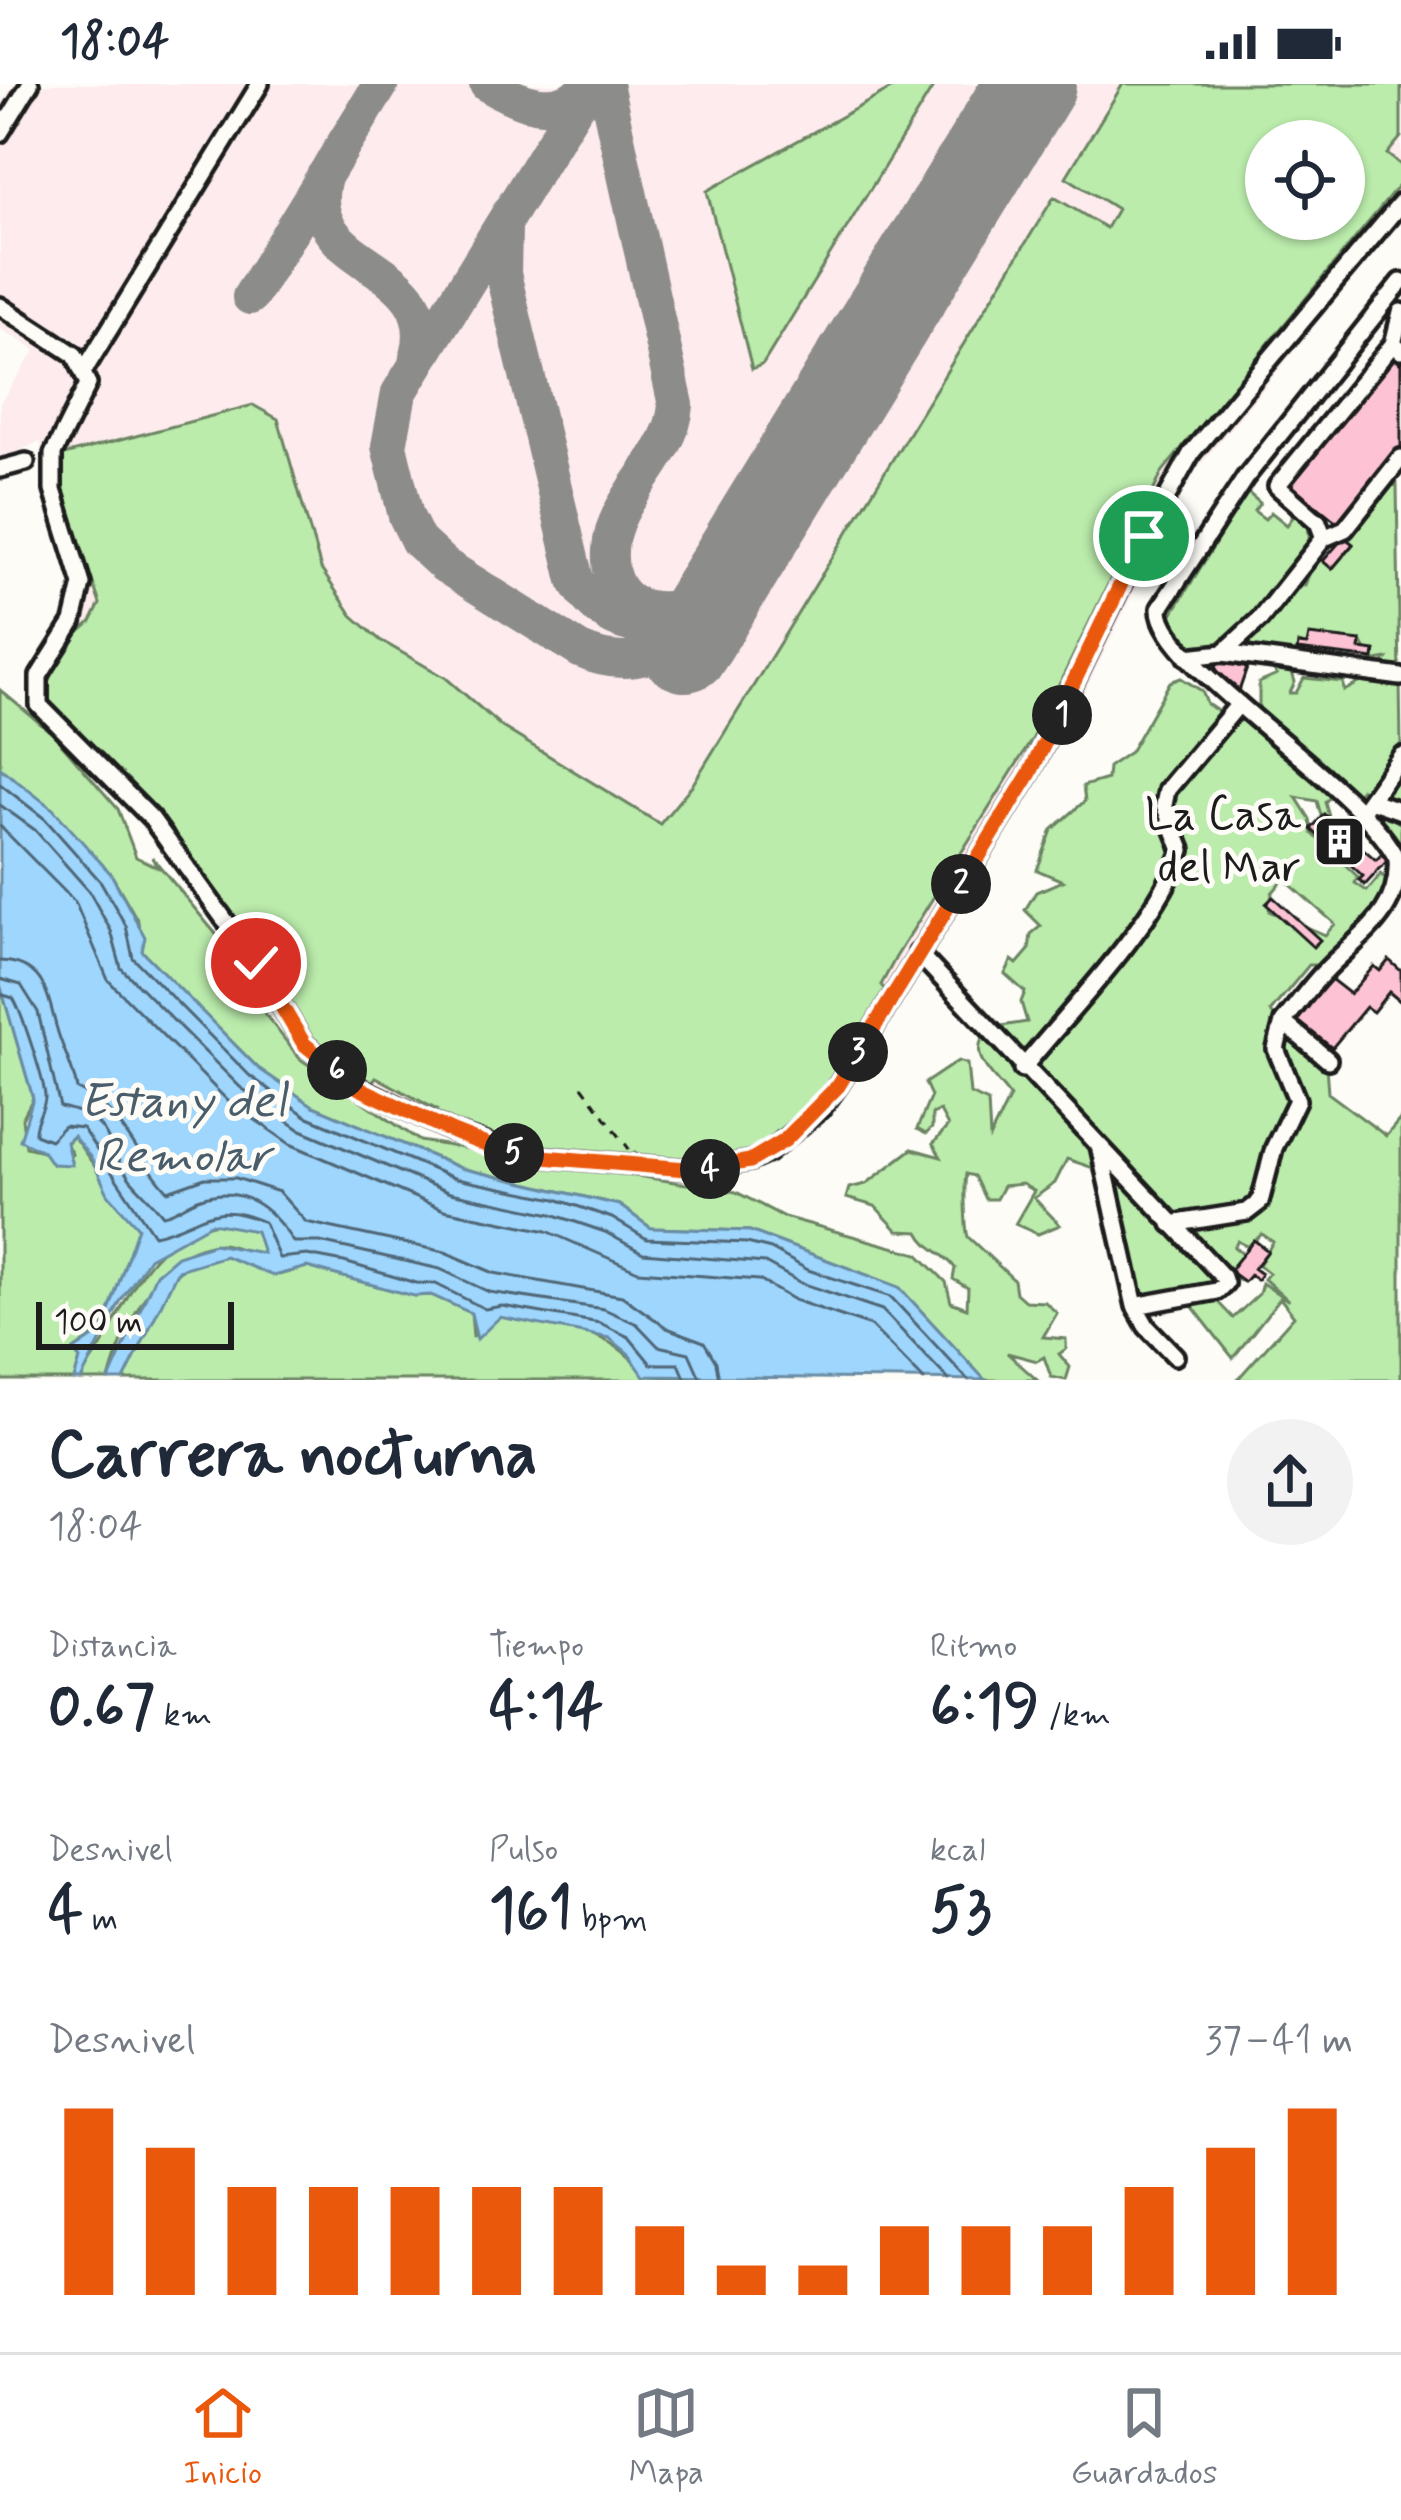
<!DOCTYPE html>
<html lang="es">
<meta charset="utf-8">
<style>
:root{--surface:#fff;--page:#f2f2f3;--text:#1f2937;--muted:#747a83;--line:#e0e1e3;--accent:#ea580c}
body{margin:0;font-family:Mynerve,sans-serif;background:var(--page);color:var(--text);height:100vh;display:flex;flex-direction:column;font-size:45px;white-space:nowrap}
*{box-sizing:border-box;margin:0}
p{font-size:39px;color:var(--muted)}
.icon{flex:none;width:66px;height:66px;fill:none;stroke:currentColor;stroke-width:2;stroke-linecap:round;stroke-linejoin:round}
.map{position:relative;height:1296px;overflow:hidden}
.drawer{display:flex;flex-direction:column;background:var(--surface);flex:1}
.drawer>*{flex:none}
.controls{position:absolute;left:1245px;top:36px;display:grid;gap:24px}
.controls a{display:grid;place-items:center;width:120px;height:120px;border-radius:50%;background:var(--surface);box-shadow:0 3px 9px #0004;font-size:60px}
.scale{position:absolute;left:36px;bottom:30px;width:198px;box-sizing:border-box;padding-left:12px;border:6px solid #1c1c1c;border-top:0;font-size:33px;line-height:42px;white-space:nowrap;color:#1c1c1c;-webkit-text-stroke:9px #fdfcf7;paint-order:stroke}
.pin{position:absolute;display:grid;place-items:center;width:102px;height:102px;color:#fff;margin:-51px;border:6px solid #fff;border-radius:50%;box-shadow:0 3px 12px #0007}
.km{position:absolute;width:60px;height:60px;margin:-30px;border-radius:50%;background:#222;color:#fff;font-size:33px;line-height:60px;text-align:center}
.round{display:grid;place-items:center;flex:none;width:126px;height:126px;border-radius:63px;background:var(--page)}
.overview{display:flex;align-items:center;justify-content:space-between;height:204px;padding:0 48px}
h1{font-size:66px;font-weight:700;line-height:90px}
.figures{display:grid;grid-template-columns:repeat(3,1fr);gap:18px;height:204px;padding:12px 48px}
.figures div{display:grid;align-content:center}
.figures b{font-size:60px;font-weight:700}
.figures small{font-size:33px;font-weight:400}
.figures p{font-size:33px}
.chart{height:336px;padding:24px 48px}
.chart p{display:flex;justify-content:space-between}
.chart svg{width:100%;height:216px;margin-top:12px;stroke:var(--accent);stroke-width:6}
.status{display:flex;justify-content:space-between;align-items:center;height:84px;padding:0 60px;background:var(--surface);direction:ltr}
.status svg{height:33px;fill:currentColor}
.tabs{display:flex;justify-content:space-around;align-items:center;height:168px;border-top:3px solid var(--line);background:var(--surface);font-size:33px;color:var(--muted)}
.tabs a{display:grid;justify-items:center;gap:6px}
.tabs .on{color:var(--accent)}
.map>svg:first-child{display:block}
.built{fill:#fdebed;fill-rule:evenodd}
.green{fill:#bbecac;stroke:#6c8464;stroke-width:3;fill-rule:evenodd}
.water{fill:#9ed6fd;stroke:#6a8ca3;stroke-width:3}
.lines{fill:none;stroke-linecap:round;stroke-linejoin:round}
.shore{stroke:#506676;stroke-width:3}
.taxiway{stroke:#8c8c8a;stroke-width:36}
.runway{stroke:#8c8c8a;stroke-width:90}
.building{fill:#fdc3d5;stroke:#1c1c1c;stroke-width:3}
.minor-casing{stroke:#1c1c1c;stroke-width:24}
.path{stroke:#1c1c1c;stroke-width:3;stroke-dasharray:9 9;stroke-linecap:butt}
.minor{stroke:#fdfcf7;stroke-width:15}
.route-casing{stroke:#fff;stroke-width:24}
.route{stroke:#ea580c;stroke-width:15}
.labels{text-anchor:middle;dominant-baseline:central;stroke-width:10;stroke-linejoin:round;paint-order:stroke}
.poi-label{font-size:45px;fill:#1c1c1c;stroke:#fdfcf7;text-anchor:end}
.water-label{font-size:48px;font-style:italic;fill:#4a5d6b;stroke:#fdfcf7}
</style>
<div class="status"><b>18:04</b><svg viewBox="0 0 49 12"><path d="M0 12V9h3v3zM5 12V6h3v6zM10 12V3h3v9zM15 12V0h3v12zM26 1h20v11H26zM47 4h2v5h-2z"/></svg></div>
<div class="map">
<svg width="1401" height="1296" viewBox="0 0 1401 1296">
<rect width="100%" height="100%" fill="#fdfcf7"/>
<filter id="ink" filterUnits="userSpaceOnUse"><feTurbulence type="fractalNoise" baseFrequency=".00833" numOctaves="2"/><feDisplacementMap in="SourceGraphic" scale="24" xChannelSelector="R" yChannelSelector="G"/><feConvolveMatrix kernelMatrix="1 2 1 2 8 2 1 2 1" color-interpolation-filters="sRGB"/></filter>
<g filter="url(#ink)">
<path class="built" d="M14,0H1401V137L1192,391L1053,671L903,909L751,1083L725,1089L519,1076L326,985L149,743L35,621L71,529L73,506L40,357L0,376V319L36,266L0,245V23ZM1266,57H1344V135H1266Z"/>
<path class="green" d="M900,0H935L763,280L752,285L707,107Z
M1123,0H1401V53L1387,70L1401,81V99L1163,387L1033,654L896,873L881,901L886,907C852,968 815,1049 743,1072C713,1082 673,1077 642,1077L635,1068C596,1095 477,1049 434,1034L437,1026L376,993L372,998L353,988L304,949L236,840L47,617L45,610L62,563L91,538L100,520L58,397L60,372L253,321L278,335L321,485L352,531L380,556L446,594L502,643L660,740L693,700L1054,113L1106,144L1117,125L1066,93ZM1266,57H1344V135H1266Z
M1397,400L1401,662L1395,672L1401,680V723L1377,725L1401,740V770L1358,723L1362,704L1354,714L1334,710L1325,718L1330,736L1323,738L1317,717L1296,713L1310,735L1312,749L1358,793L1355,799L1367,807L1381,790L1390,799L1377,830L1322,881H1309L1270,928L1326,982L1328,1009L1386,1052L1401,1034V1296H1237L1294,1232L1280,1214L1233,1274L1189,1218L1214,1214L1233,1234L1259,1210L1262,1199L1289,1217L1264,1195L1269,1189L1259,1181L1273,1158L1262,1150L1248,1163L1238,1157L1234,1163L1243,1170L1230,1187L1244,1198L1232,1194L1116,1090L1216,1199L1141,1217L1106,1073L1112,1062L1074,1038L1083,1061L1096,1063V1085L1067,1075L1055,1099L1034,1114L1060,1141L1038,1150L1015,1140L1034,1107L1022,1100L1003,1102L996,1115H985L974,1092L966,1090C964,1102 965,1143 968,1153L1014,1196L1016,1209L1025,1217L1045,1218L1057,1229L1043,1253L1066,1255V1265L1059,1270L1070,1283L1066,1296L1051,1293L1044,1273L1037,1277L1007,1269L1037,1296H985L899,1203L750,1147L651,1144L619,1121L460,1084L313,1022L258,984L142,867L138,837L111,790L64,739L0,684V606L53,650L118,725L136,773L157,783L152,773L259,902L265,930L300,975L420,1057L736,1108L784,1133L918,1170L946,1198L951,1218L967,1224L968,1204L953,1195L955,1184C944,1168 928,1166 919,1148L898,1147L875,1122L846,1114L849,1104L866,1100L912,1065L941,1073L933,1060L948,1042L940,1027L932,1030V1044L926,1050L917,1045L931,1012L925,999L958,977L967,980L970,1010L988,1018L990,1053L1010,1013C994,990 964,973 989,944L1027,938L1021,918L1025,908L1005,890L1012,876L1017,880L1029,866L1031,850L1041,842L1025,826L1036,808L1063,797L1037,786L1052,746L1085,717L1083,702L1107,695L1108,683L1130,668L1170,598L1181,594L1202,607L1207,620L1225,632L1246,618L1259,622V599L1277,591L1268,580L1248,575L1250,556L1260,550L1256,544L1224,561L1197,566L1167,538L1247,408L1260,419L1254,427L1265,435L1271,428L1287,441L1293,433L1289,424L1308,442L1310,460L1278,498L1305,501L1310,488H1301L1312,470L1333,484L1353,461L1344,453L1383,405ZM1361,557L1372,578L1387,575L1374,591L1344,607L1343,598L1304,594L1296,609H1290L1295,598L1289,579L1300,566ZM1284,795L1335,840L1325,851L1269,827L1272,809Z
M0,900L33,1014L22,1035L26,1063L43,1067L52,1080L72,1070L66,1059L73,1052L138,1143L139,1152L101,1247L74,1266L80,1276L74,1296H0Z
M225,1138L256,1147L264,1169C248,1172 236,1160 220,1160C161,1161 122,1246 109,1296H81C87,1280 97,1270 105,1256C133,1202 156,1145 225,1138Z
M225,1172L279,1191L307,1183L414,1212L431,1211L471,1229L473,1252L500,1233C554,1243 612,1241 644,1291L698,1296H124L169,1196L186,1181Z"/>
<path class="water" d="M0,684L53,725L111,790L145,853L142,867L258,984L313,1022L460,1084L619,1121L651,1144L750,1147L899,1203L985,1296L644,1292L628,1269L609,1254L500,1233L477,1255L471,1229L431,1211L414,1212L307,1183L273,1192L225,1172L178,1186L124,1296H109L156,1190L177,1172L214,1160L263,1169L256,1147L212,1139L149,1174L120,1218L81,1296H74L80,1276L74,1266L102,1247L138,1143L108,1110L91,1074L73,1052L66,1058L72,1081L52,1080L43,1067L20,1056L33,1014L0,900Z"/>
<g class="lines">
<path class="shore" d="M0,700L45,735L101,798L126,842L133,874L250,992L306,1032L456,1095L556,1115L612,1134L647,1155L747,1159L771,1165L808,1186L891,1213L968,1296
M0,721L35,746L89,807L111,847L121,884L240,1003L299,1045L450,1109L552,1130L605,1148L643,1169L765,1179L801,1199L882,1226L949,1296
M0,742L75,818L108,896L227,1016L290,1060L444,1126L547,1147L638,1187L759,1196L794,1216L871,1242L924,1296
M0,877C53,879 47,924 62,960C68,976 74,988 77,1005C124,1026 134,1072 168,1107L205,1094H236L279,1108L306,1138L445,1168L494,1189L622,1212L667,1244L704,1258L716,1278L719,1296
M0,895L21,901L38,928L60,1023C115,1034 102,1058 130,1095C140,1107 153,1118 163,1131C176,1129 185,1120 198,1115C243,1099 272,1124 293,1158H320L440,1185L489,1208L604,1225L637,1240L658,1262L689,1269L701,1296
M0,910L13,914C21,926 46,1001 45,1014C44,1028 34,1036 35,1050L50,1056L64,1042L82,1044L154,1151C202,1141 209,1114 264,1138L279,1174L307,1171L344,1178L416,1199L436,1200L485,1225L502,1222L600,1239L629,1253L651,1280H679L686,1296"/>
<path class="taxiway" d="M487,0C518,18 556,35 585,5
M589,0L399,309L389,362L406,432L418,457L444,481L580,566C629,588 669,572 703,534
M605,0L676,321C672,376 612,413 610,466C606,536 676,536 719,507
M324,92C297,191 450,172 416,279
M504,144L503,190L576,496C596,532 628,548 669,541
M250,213L381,0"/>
<path class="runway" d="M685,563L1031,0"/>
</g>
<path class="building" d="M1393,274L1401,280V364L1339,440L1291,401Z
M1344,453L1353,460L1332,485L1323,477Z
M1309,551L1361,557L1360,565L1375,567L1374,575L1297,566L1298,560L1307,561Z
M1216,576L1247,584L1239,607L1217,590Z
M1324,730L1376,776L1382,770L1388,776L1365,801L1359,796L1363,792L1311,745Z
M1273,813L1320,856L1313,863L1266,820Z
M1389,876L1401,887V918L1389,908L1373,928L1366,923L1332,964L1297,936L1331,895L1350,910L1374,882L1380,887Z
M1254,1156L1268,1167L1254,1185L1261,1190L1257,1196L1250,1191L1244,1198L1229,1187Z"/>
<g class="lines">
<defs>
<path id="minor" d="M0,49L30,0
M0,222L75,271L88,300L53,370V406L82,500L73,538L39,592V621L151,734L256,879L304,960L359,1003L453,1048L521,1071L698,1086L750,1077L768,1069L822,1024L838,1002L1030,689L1145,452L1192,368L1401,119
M1393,260L1401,228
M85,285L260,0
M0,385L26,378
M1324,454L1318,438L1277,402L1393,260L1401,267
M1223,569L1260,535L1324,454L1345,445L1401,374
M1187,573L1223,569L1401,593
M1370,716L1401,727
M1359,731L1401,672
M918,869L1223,1193L1225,1199L1217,1207L1135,1222L1100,1066
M1328,976L1283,938C1297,921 1310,902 1325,887C1358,852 1401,830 1397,775C1363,702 1157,578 1160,524L1245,394L1401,198
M1022,985C1072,923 1156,840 1182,766L1164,721L1167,706L1239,620
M1171,1140L1247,1128L1260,1118L1274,1064L1297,1016L1276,965L1283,938
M1135,1222L1147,1243L1175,1272"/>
</defs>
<use href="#minor" class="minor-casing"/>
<path class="path" d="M582,1002L629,1065"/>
<use href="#minor" class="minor"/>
</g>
</g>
<g class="lines" filter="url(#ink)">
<defs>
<path id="route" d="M256,879L304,960L359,1004L453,1048L494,1064L543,1073L698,1086L750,1077L785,1056L838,1002L1030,689L1144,452"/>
</defs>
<use href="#route" class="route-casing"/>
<use href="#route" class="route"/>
</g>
<defs>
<symbol id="building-square" viewBox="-11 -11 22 22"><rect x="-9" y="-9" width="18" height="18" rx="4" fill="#1c1c1c" stroke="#fdfcf7"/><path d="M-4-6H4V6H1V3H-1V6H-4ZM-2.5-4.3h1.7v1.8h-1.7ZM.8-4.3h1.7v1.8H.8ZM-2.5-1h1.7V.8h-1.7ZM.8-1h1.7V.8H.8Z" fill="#fff"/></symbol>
</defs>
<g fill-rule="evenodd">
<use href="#building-square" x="1310" y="728" width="59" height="59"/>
</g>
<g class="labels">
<g class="poi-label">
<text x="1301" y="732">La Casa<tspan x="1301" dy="52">del Mar</tspan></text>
</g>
<g class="water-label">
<text x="183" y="1018">Estany del<tspan x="183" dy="55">Remolar</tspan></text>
</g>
</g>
</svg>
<div class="controls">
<a><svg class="icon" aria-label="locate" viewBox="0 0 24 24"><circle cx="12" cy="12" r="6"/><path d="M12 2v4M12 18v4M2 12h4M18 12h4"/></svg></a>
</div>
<div class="scale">100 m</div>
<div class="pin" style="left:1144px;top:452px;background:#1e9e55"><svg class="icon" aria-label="arrive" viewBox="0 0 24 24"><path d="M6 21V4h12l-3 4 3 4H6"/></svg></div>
<div class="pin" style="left:256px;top:879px;background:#d93025"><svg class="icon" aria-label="check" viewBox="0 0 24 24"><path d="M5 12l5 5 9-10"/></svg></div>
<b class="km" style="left:1062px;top:631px">1</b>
<b class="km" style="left:961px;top:800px">2</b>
<b class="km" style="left:858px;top:968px">3</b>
<b class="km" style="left:710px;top:1085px">4</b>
<b class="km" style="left:514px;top:1069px">5</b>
<b class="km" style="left:337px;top:986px">6</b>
</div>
<section class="drawer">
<div class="overview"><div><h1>Carrera nocturna</h1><p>18:04</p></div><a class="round"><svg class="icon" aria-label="share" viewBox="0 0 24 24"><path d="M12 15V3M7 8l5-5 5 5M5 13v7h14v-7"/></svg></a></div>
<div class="figures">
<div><p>Distancia</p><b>0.67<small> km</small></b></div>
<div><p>Tiempo</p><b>4:14</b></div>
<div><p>Ritmo</p><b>6:19<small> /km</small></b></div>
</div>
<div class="figures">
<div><p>Desnivel</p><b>4<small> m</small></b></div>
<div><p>Pulso</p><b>161<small> bpm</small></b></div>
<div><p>kcal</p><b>53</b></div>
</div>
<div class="chart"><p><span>Desnivel</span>37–41 m</p>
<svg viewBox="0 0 160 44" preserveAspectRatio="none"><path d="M5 44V6M15 44V14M25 44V22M35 44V22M45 44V22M55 44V22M65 44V22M75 44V30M85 44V38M95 44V38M105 44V30M115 44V30M125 44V30M135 44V22M145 44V14M155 44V6"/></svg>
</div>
</section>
<nav class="tabs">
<a class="on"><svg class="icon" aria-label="home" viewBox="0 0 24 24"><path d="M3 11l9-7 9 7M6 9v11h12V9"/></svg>Inicio</a>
<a><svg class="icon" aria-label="map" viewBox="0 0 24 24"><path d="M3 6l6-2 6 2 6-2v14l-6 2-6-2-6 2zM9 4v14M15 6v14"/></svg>Mapa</a>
<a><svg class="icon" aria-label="saved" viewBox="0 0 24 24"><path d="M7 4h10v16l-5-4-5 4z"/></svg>Guardados</a>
</nav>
